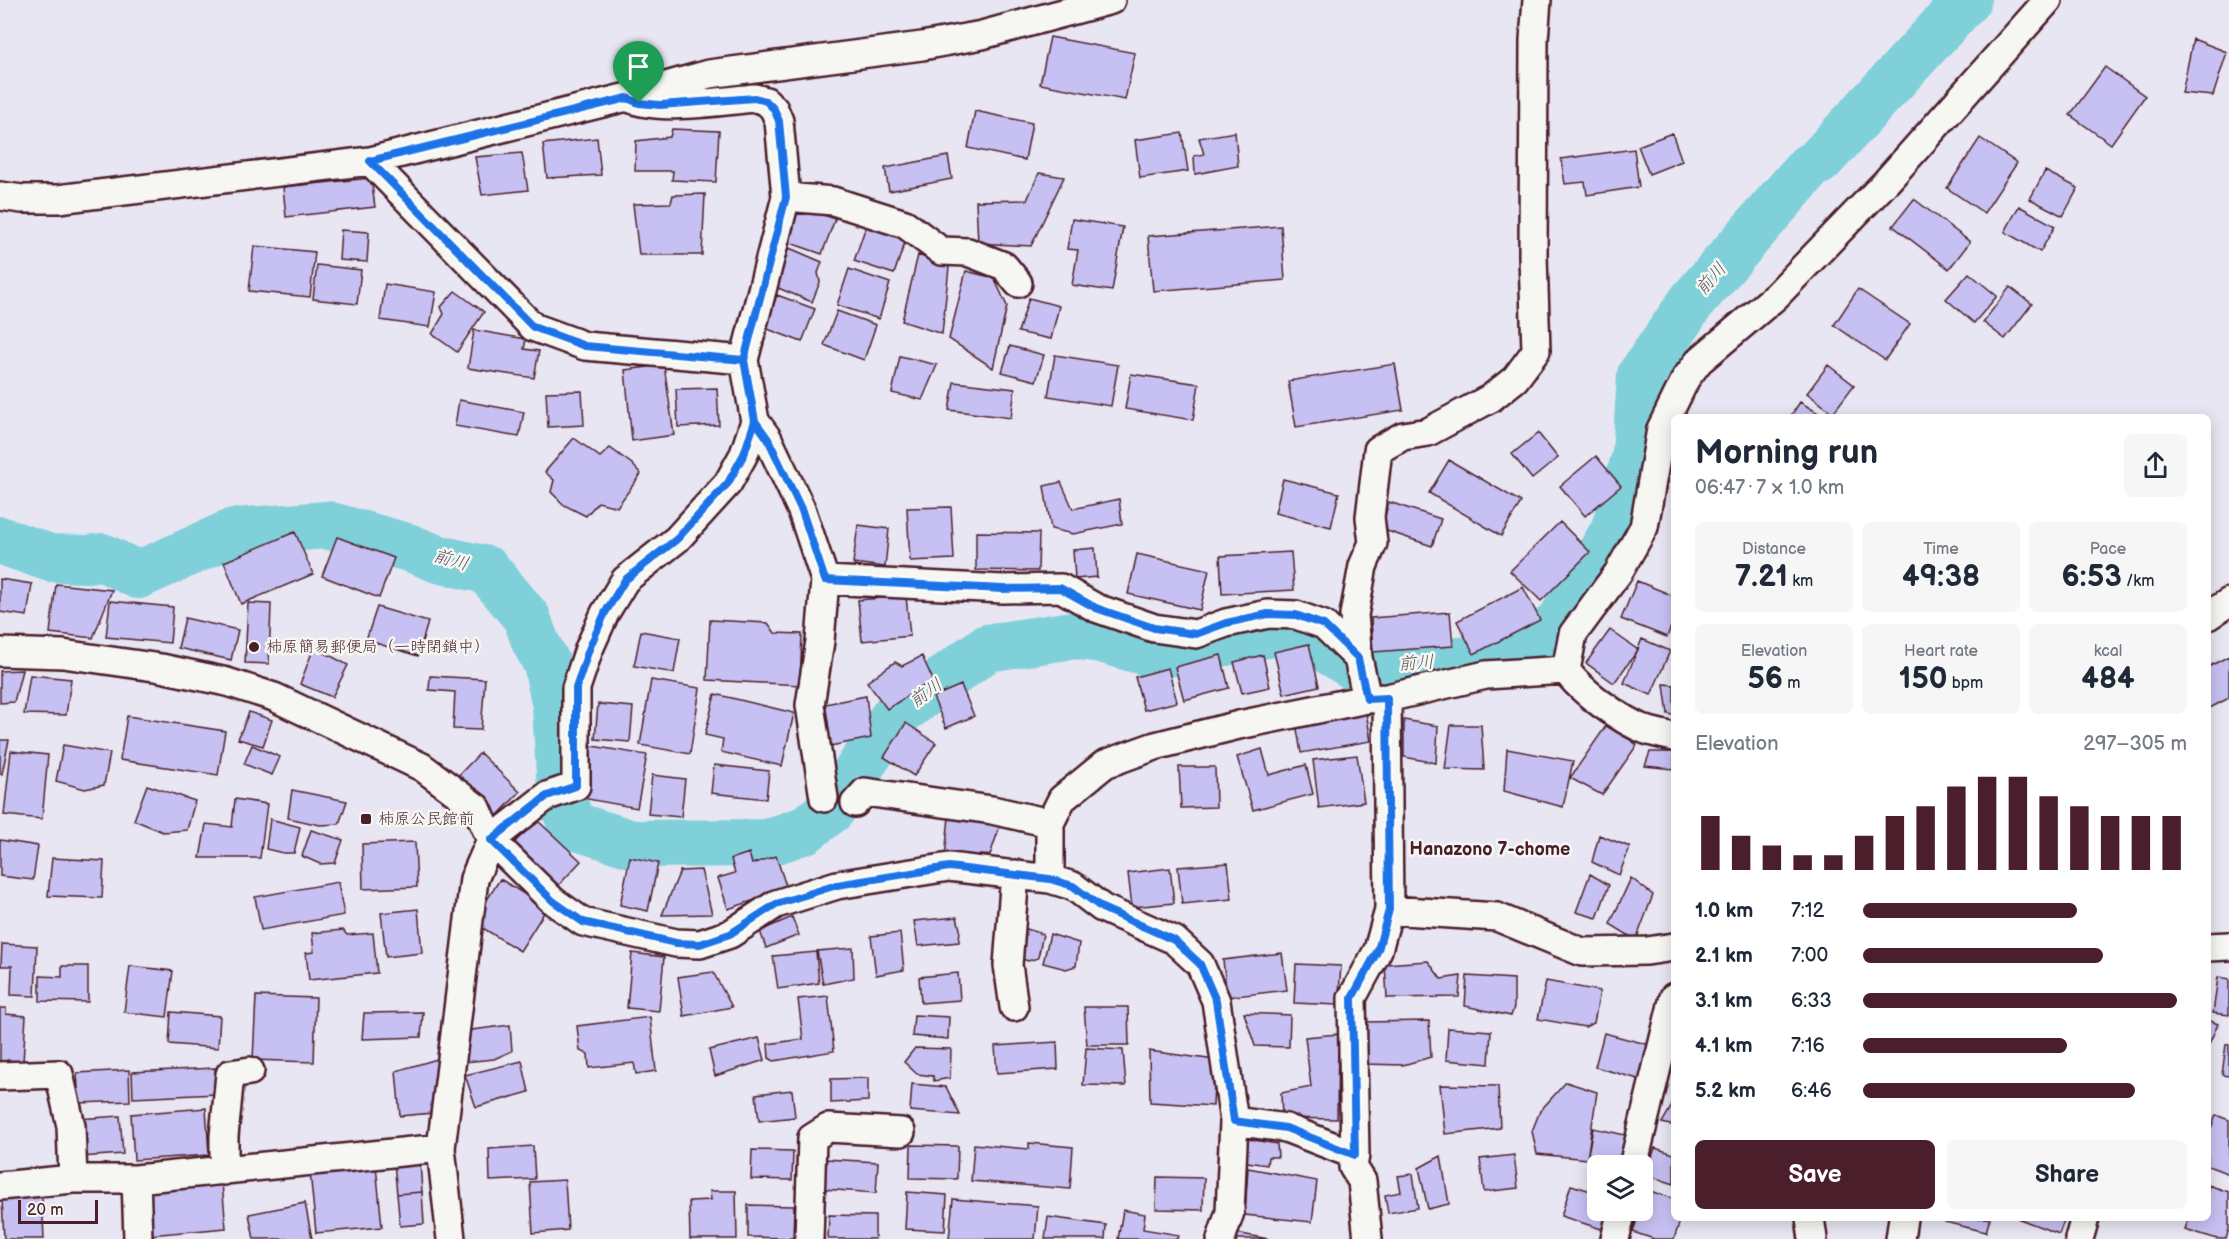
<!DOCTYPE html>
<meta charset="utf-8">
<style>
:root{--surface:#fff;--page:#f6f6f7;--text:#1f2937;--muted:#747a83;--accent:#4a1f2b}
body{margin:0;font-family:"Balsamiq Sans","Klee One",sans-serif;background:var(--page);color:var(--text);height:100vh;display:flex;flex-direction:column;font-size:22px;white-space:nowrap}
*{box-sizing:border-box;margin:0}
p{font-size:20px;color:var(--muted)}
.icon{flex:none;width:33px;height:33px;fill:none;stroke:currentColor;stroke-width:2;stroke-linecap:round;stroke-linejoin:round}
.map{position:relative;flex:1;overflow:hidden}
.details{position:absolute;left:1671px;top:414px;width:540px;height:807px;display:flex;flex-direction:column;background:var(--surface);border-radius:9px;box-shadow:0 3px 15px #0003}
.details>*{flex:none}
.buttons{position:absolute;left:1587px;top:1155px;display:grid;gap:12px}
.buttons a{display:grid;place-items:center;width:66px;height:66px;border-radius:9px;background:var(--surface);box-shadow:0 3px 15px #0003;font-size:30px}
.scale{position:absolute;left:18px;bottom:15px;width:80px;box-sizing:border-box;padding-left:6px;border:3px solid #4a1f2b;border-top:0;font-size:16px;line-height:21px;white-space:nowrap;color:#4a1f2b;-webkit-text-stroke:4px #f6f6f2;paint-order:stroke}
.pin{position:absolute;display:grid;place-items:center;width:51px;height:51px;color:#fff;margin:-62px -26px;border-radius:50% 50% 50% 0;rotate:-45deg;box-shadow:0 0 6px #0007}
.pin .icon{rotate:45deg}
.round{display:grid;place-items:center;flex:none;width:63px;height:63px;border-radius:9px;background:var(--page)}
.headline{display:flex;align-items:center;justify-content:space-between;height:102px;padding:0 24px}
h1{font-size:33px;font-weight:800;line-height:45px}
.metrics{display:grid;grid-template-columns:repeat(3,1fr);gap:9px;height:102px;padding:6px 24px}
.metrics div{display:grid;align-content:center;border-radius:9px;background:var(--page);text-align:center}
.metrics b{font-size:30px;font-weight:800}
.metrics small{font-size:16px;font-weight:400}
.metrics p{font-size:16px}
.chart{height:168px;padding:12px 24px}
.chart p{display:flex;justify-content:space-between}
.chart svg{width:100%;height:108px;margin-top:6px;stroke:var(--accent);stroke-width:6}
.action{display:flex;gap:12px;margin-top:auto;padding:12px 24px}
.action a{flex:1;height:69px;border-radius:9px;background:var(--accent);color:#fff;font-size:24px;font-weight:800;line-height:69px;text-align:center}
.action a+a{background:var(--page);color:var(--text)}
ul{padding:0 24px;list-style:none;font-size:20px}
li{display:grid;grid-template-columns:96px 72px 1fr;align-items:center;height:45px}
li i{height:15px;border-radius:8px;background:var(--accent)}
.map>svg:first-child{display:block}
.lines{fill:none;stroke-linecap:round;stroke-linejoin:round}
.river{stroke:#80d0da;stroke-width:48}
.building{fill:#c7c1f3;stroke:#4a1f2b;stroke-width:1.5}
.minor-casing{stroke:#4a1f2b;stroke-width:32}
.minor{stroke:#f6f6f2;stroke-width:27}
.route-casing{stroke:#fff;stroke-width:12}
.route{stroke:#1a73e8;stroke-width:8}
.poi-dot{fill:#4a1f2b;stroke:#f6f6f2;stroke-width:2}
.labels{text-anchor:middle;dominant-baseline:central;stroke-width:5;stroke-linejoin:round;paint-order:stroke}
.poi-label{font-size:16px;fill:#4a1f2b;stroke:#f6f6f2;text-anchor:start}
.water-label{font-size:18px;font-style:italic;fill:#5a5460;stroke:#f6f6f2}
.neighbourhood-label{font-size:18px;font-weight:bold;fill:#4a1f2b;stroke:#f6f6f2}
</style>
<div class="map">
<svg width="2229" height="1239" viewBox="0 0 2229 1239">
<rect width="100%" height="100%" fill="#e8e6f2"/>
<filter id="ink" filterUnits="userSpaceOnUse"><feTurbulence type="fractalNoise" baseFrequency=".0167" numOctaves="2"/><feDisplacementMap in="SourceGraphic" scale="12" xChannelSelector="R" yChannelSelector="G"/><feConvolveMatrix kernelMatrix="1 2 1 2 8 2 1 2 1" color-interpolation-filters="sRGB"/></filter>
<g filter="url(#ink)">
<g class="lines">
<path class="river" d="M1819,161L1967,0
M0,540L50,558L87,559L102,557L138,575L234,532L327,525L410,548L438,559L487,570L527,618L535,641L547,664L556,706L561,793L571,825L632,844L767,843L805,830L832,809L895,715L987,648L1073,635L1101,639L1157,655L1294,629L1355,667L1508,658L1559,624L1614,531L1636,455L1641,375L1693,300L1809,167"/>
</g>
<path class="building" d="M1050,37L1135,53L1125,100L1040,84Z
M2193,39L2227,52L2213,96L2182,93Z
M2105,67L2145,96L2111,144L2070,115Z
M975,111L1032,123L1025,160L968,148Z
M672,129L719,131L716,182L672,180L673,171H635L636,141L670,137Z
M1235,132L1238,166L1195,174L1194,156L1204,154L1199,138Z
M1182,133L1188,171L1140,178L1135,140Z
M1672,133L1682,161L1649,174L1638,146Z
M597,138L601,175L547,178L543,144Z
M1980,138L2017,163L1984,213L1947,188Z
M1634,149L1639,187L1587,195L1585,182L1565,184L1561,159Z
M522,153L528,190L482,195L475,157Z
M948,156L952,179L889,191L885,168Z
M2045,171L2078,188L2063,216L2030,199Z
M1039,173L1064,177L1031,246L978,243L976,201L1027,200Z
M371,178L375,207L286,217L283,187Z
M705,194L702,255H639L633,204L671,203L673,195Z
M1914,199L1970,242L1949,269L1893,226Z
M795,205L835,219L822,254L782,240Z
M2019,206L2055,226L2040,252L2005,232Z
M1072,219L1123,227L1112,291L1072,285L1078,250L1067,249Z
M866,226L906,239L894,274L854,261Z
M1281,226L1285,280L1153,291L1148,236Z
M341,230L369,232L367,262L339,260Z
M254,246L315,252L310,297L249,291Z
M787,247L822,262L818,273L820,282L812,302L771,285Z
M918,255L949,267L942,334L902,321Z
M317,265L361,270L357,304L313,299Z
M849,269L890,283L879,319L837,305Z
M966,271L994,278L1007,306L993,368L949,339Z
M1969,273L1997,296L1974,323L1946,299Z
M385,284L436,292L430,327L380,320Z
M2010,287L2032,304L2005,339L1983,322Z
M1858,289L1910,324L1885,360L1834,325Z
M455,291L484,312L457,352L432,334L444,314L441,307Z
M777,295L815,309L802,342L765,328Z
M1029,298L1059,306L1051,339L1018,332Z
M837,311L876,325L864,360L824,345Z
M474,330L526,339L524,349L539,351L534,378L468,368Z
M1010,346L1044,355L1036,381L1002,372Z
M1055,355L1118,365L1111,406L1048,396Z
M900,356L937,365L922,400L892,393Z
M1395,364L1403,410L1296,427L1288,381Z
M664,365L674,435L632,441L625,370Z
M1828,365L1854,385L1833,413L1807,393Z
M1131,374L1199,384L1193,420L1125,409Z
M954,382L1015,389L1011,418L949,410Z
M717,388L719,425L678,427L676,389Z
M582,391L584,425L548,427L546,392Z
M459,400L524,412L519,437L455,426Z
M1800,402L1820,414L1819,417H1790Z
M1538,433L1558,458L1532,479L1512,454Z
M574,438L600,457L610,448L632,464L641,474L617,507L598,502L586,516L564,505L551,492L554,480L545,472Z
M1596,456L1621,486L1585,516L1560,486Z
M1449,460L1521,502L1501,536L1429,493Z
M1283,479L1339,493L1331,527L1275,513Z
M1061,482L1073,509L1119,499L1122,524L1073,534L1051,529L1044,486Z
M1389,502L1441,519L1432,546L1381,529Z
M951,507L954,559L910,561L907,508Z
M1560,522L1590,552L1541,601L1510,571Z
M858,525L889,529L885,567L853,563Z
M295,532L313,574L241,604L224,562Z
M976,532L1039,533L1038,571L976,570Z
M337,537L394,558L379,598L322,576Z
M1095,548L1097,577L1075,579L1073,550Z
M1291,552L1294,590L1222,594L1220,556Z
M1137,554L1209,570L1200,610L1128,594Z
M0,579L32,584L27,616L0,612Z
M1637,581L1674,596V619L1667,637L1621,619Z
M56,584L112,590L93,638L50,633Z
M1523,587L1540,620L1474,654L1457,621Z
M906,596L910,636L862,641L858,600Z
M110,601L173,607L170,643L106,637Z
M248,603L271,604L269,664L245,663Z
M377,607L428,622L418,656L366,640Z
M1450,612L1453,646L1373,652L1371,618Z
M185,618L238,630L231,660L178,648Z
M710,620L768,623L775,633L802,634L800,685L707,680Z
M1610,630L1638,650L1614,683L1586,663Z
M641,631L680,638L674,673L634,666Z
M1642,639L1670,651L1651,695L1624,683Z
M1309,644L1319,686L1284,694L1274,652Z
M314,647L348,665L332,697L300,684Z
M1221,655L1229,688L1184,700L1175,667Z
M1263,655L1270,687L1242,693L1234,662Z
M922,656L933,680L887,709L867,682L895,662L902,666Z
M2229,656V698L2208,709V667Z
M1168,668L1177,702L1144,710L1135,677Z
M22,670L14,702L0,703V671Z
M30,675L71,679L66,715L24,714Z
M430,676L485,679L481,730L453,729L455,692L429,690Z
M651,680L700,688L690,754L640,745Z
M1664,684L1674,685V715L1668,714Z
M961,685L974,716L946,728L933,697Z
M715,694L794,713L782,766L721,752L723,739L705,735Z
M866,696L871,738L820,748L815,706Z
M598,704L633,707L630,742L595,739Z
M1365,706L1371,741L1301,753L1295,717Z
M249,712L272,720L263,746L238,739Z
M127,716L225,731L218,775L120,760Z
M1404,720L1438,726L1436,763L1404,757Z
M906,723L936,743L914,776L884,757Z
M1608,723L1637,745L1602,795L1570,778Z
M1451,725H1481L1484,770L1445,769Z
M0,740H9L2,774H0Z
M63,745L110,753L104,785L85,789L56,781Z
M252,745L280,757L272,775L244,764Z
M592,746L647,755L637,808L582,798Z
M1262,749L1269,775L1306,765L1313,794L1253,810L1237,757Z
M1507,749L1573,761L1563,807L1504,791Z
M11,751L48,755L42,819L4,815Z
M1650,752H1674V769L1645,766Z
M480,753L520,792L496,817L456,778Z
M1357,755L1364,802L1319,808L1313,760Z
M714,765L769,771L766,799L711,793Z
M1179,767H1215L1216,807L1181,808Z
M652,775L685,779L681,817L648,814Z
M147,785L195,801L187,830L163,832L134,820Z
M292,790L347,801L339,824L320,825L288,818Z
M235,799L267,804L260,858H200L206,824L232,827Z
M949,817L1001,823L990,855L945,856Z
M270,819L300,827L294,853H283L266,849Z
M537,820L581,861L558,886L513,844Z
M311,830L343,840L335,863L320,864L302,856Z
M1599,835L1630,847L1619,875L1592,862Z
M0,840L38,846L33,880L0,876Z
M415,842L417,887L363,889L362,844Z
M749,853L752,864L776,856L787,889L728,909L718,878L735,873L731,859Z
M630,857L658,863L648,911L620,905Z
M52,858L104,861L102,898L48,896Z
M1228,863L1232,899L1182,904L1178,867Z
M1170,868L1174,903L1132,907L1128,873Z
M701,870L712,914L662,915L680,871Z
M1590,874L1609,885L1597,918L1576,912Z
M1631,878L1653,895L1636,940L1610,924Z
M500,879L547,908L520,951L473,922Z
M338,882L344,915L261,930L255,897Z
M418,909L422,953L386,957L381,913Z
M792,917L799,935L766,948L760,931Z
M957,917L960,929L959,942L918,946L914,921Z
M1017,926L1043,934L1038,958L1028,961L1014,956Z
M343,930L347,935L373,933L377,973L309,980L306,953L314,952L312,933Z
M900,933L904,970L876,975L871,936Z
M1050,934L1079,943L1076,966L1066,969L1043,963Z
M2,944L37,946L35,996L11,995L12,966H1Z
M853,948L854,978L823,984L817,951Z
M816,952L819,983L778,989L773,956Z
M632,953L664,957L659,1011L627,1008Z
M1282,953L1287,990L1227,997L1223,960Z
M1428,961L1441,979L1461,976L1459,997L1387,998L1385,964Z
M1296,964L1341,966L1338,1005L1294,1003Z
M62,966H88V1002L40,1001V976L62,977Z
M130,966L173,971L167,1017L124,1012Z
M713,972L732,1007L684,1016L678,977Z
M958,973L960,1000L921,1003L919,977Z
M1467,976L1514,979V1007L1511,1016L1465,1006Z
M2218,977L2229,979V1015L2213,1013Z
M1546,981L1600,991L1594,1023L1585,1027L1538,1019Z
M256,996L316,998L314,1062L253,1060Z
M828,996L834,1051L774,1061L769,1058L768,1044L803,1039L798,999Z
M1084,1007H1128L1129,1045H1087Z
M0,1008H6V1014L26,1016L23,1062L8,1060L7,1069H0Z
M171,1012L220,1016L218,1048L169,1044Z
M423,1012L421,1037L362,1039L364,1013Z
M1244,1013L1290,1015L1289,1047L1255,1046Z
M914,1015L949,1017L948,1039L912,1036Z
M650,1017L656,1071L636,1074L634,1063L589,1068L588,1054L580,1051L577,1026Z
M2208,1020L2218,1024L2208,1046Z
M1429,1021L1431,1057L1403,1065L1365,1064L1363,1022Z
M510,1025L512,1051L494,1059L464,1062L457,1032Z
M1448,1028L1491,1031L1489,1064L1446,1060Z
M1604,1033L1658,1047L1649,1082L1595,1067Z
M1338,1034L1337,1119L1282,1118L1281,1093L1311,1087L1305,1037Z
M759,1038L765,1060L715,1076L709,1050Z
M1057,1042L1058,1069L997,1073L995,1046Z
M2226,1044L2229,1045V1076L2222,1075Z
M915,1048L951,1049L950,1078L934,1081L933,1076L917,1074L904,1062Z
M1086,1048L1123,1050L1126,1086L1083,1085Z
M1149,1051L1215,1060L1213,1106L1150,1102Z
M437,1059L433,1113L400,1116L396,1071Z
M522,1061L529,1092L476,1107L465,1075Z
M215,1068L217,1094L133,1098L132,1072Z
M129,1070L130,1101L79,1103L77,1073Z
M868,1078V1101L831,1103V1079Z
M1566,1082L1597,1092L1587,1159L1537,1154L1532,1131L1540,1111Z
M912,1084L946,1087L960,1115L910,1111Z
M1440,1085L1498,1086L1500,1128L1445,1134Z
M792,1090L795,1117L759,1121L756,1094Z
M1674,1102V1126L1662,1123Z
M206,1108L209,1155L134,1160L131,1114Z
M2216,1115L2229,1120V1174L2208,1166V1136Z
M120,1116L123,1154L80,1157L78,1119Z
M1593,1128L1639,1138L1633,1166H1613L1587,1159Z
M1242,1138L1277,1144L1278,1157H1268L1267,1165L1241,1161Z
M1029,1143L1073,1147L1070,1189L971,1181L974,1144L1029,1149Z
M911,1145L958,1146L957,1179L910,1178Z
M533,1146L535,1179L490,1181L489,1149Z
M1655,1148L1674,1154V1184L1646,1175Z
M752,1150L793,1151L792,1180L751,1179Z
M1514,1155L1518,1188L1484,1192L1480,1159Z
M1441,1156L1449,1204L1428,1209L1419,1168Z
M825,1159L878,1162L876,1193L823,1189Z
M420,1161L422,1192L397,1194L394,1163Z
M376,1165L382,1227L316,1233L310,1171Z
M1248,1168L1317,1181L1312,1222L1245,1215Z
M1413,1174L1418,1208L1388,1213L1385,1195L1401,1192L1398,1176Z
M1157,1177L1204,1178L1203,1210L1156,1209Z
M565,1180L568,1230L533,1233L530,1182Z
M222,1183L226,1228L150,1235L145,1190Z
M1571,1185L1598,1193V1210H1628L1620,1235L1561,1216Z
M2208,1185L2229,1192V1229L2226,1239H2217L2185,1229L2189,1218H2208Z
M1647,1190L1674,1199V1218H1681L1674,1239H1654L1633,1232L1640,1210H1642Z
M710,1191H736L737,1239H690L689,1201L711,1200Z
M422,1192L424,1224L400,1226L397,1194Z
M907,1192L947,1195L945,1231L905,1229Z
M42,1197L44,1239H4L2,1199Z
M953,1199L1038,1206L1035,1239H949Z
M305,1203L312,1239H254L249,1214Z
M748,1205L794,1206L793,1238L748,1237Z
M1123,1210L1145,1214L1143,1229L1179,1235L1178,1239H1118Z
M829,1215L875,1216V1239H828Z
M1048,1217L1106,1225L1105,1239H1045Z
M1946,1218H1990L1986,1232L1945,1222Z
M2017,1218H2065L2059,1234Z
M1235,1233L1269,1239H1234Z"/>
<g class="lines">
<defs>
<path id="minor" d="M370,161L533,327L585,346L744,360
M0,196L22,199H58L370,161L627,97L709,74L922,46L982,35L1111,0
M786,197L833,201L905,224L941,251L968,252L1004,266L1018,283
M755,421L768,439L802,511L825,580L820,641L810,705L824,798
M825,580L1003,589L1061,588L1096,608L1154,628L1196,634L1226,623L1268,614L1296,615L1324,625L1358,658
M2208,616L2229,602
M0,652L63,654L161,668L227,682L274,697L422,767L477,808L491,840L553,901L583,922L676,943L700,944L730,934L776,904L837,885L949,867L1050,879L1073,886L1102,908L1174,940L1200,964L1216,1001L1234,1121L1230,1212L1221,1239
M1387,698L1389,910L1497,917L1582,952L1647,951L1674,947
M1367,699L1358,658L1354,615L1363,566L1373,543L1370,517L1378,450L1403,436L1428,432L1491,398L1515,379L1536,351L1533,256L1534,40L1537,0
M1674,737C1665,735 1655,733 1646,730C1622,721 1580,691 1566,670L1573,634L1618,573L1644,527L1661,429L1686,378L1699,361L1776,296L1886,182L2048,0
M855,803L865,792L992,810L1050,823
M1050,879V823L1062,799L1105,764L1155,746L1239,725L1367,699L1387,698L1486,675L1566,670
M2208,947L2229,946
M1014,1007L1008,965L1015,874
M0,1076L59,1074L71,1126L73,1179L0,1186
M1234,1121L1286,1128L1355,1155L1353,1167L1362,1181L1368,1239
M1355,1155L1352,998L1378,950L1389,910
M1633,1166L1674,997
M224,1171V1136L230,1074L250,1071
M73,1179H136L441,1148
M136,1179L138,1239
M1810,1218L1813,1239
M451,1239L441,1148L474,879L491,840L547,796L576,786V688L589,649L605,613L625,580L677,539L728,483L744,454L755,421L744,360L786,197L779,121L774,109L766,101L755,98C719,101 658,112 627,97
M809,1239L812,1138L828,1128L901,1132
M1615,1239L1622,1210
M1900,1239L1903,1218
M2079,1239L2085,1218"/>
</defs>
<use href="#minor" class="minor-casing"/>
<use href="#minor" class="minor"/>
</g>
</g>
<g class="lines" filter="url(#ink)">
<defs>
<path id="route" d="M639,103L660,105L755,98L766,101L774,109L779,121L786,197L744,360L755,421L768,439L802,511L825,580L1003,589L1060,588L1096,608L1154,628L1196,634L1226,623L1268,614L1296,615L1324,625L1358,658L1367,699L1387,698L1389,910L1378,950L1352,998L1355,1155L1286,1128L1234,1121L1216,1001L1200,964L1174,940L1102,908L1073,886L1050,879L949,867L837,885L776,904L730,934L700,944L676,943L583,922L553,901L491,840L547,796L576,786V688L589,649L605,613L625,580L677,539L728,483L744,454L755,421L744,360L585,346L533,327L370,161L627,98L639,103"/>
</defs>
<use href="#route" class="route-casing"/>
<use href="#route" class="route"/>
</g>
<g class="poi-dot">
<circle cx="254" cy="647" r="6"/>
<rect x="360" y="813" width="12" height="12" rx="3"/>
</g>
<g class="labels">
<g class="poi-label">
<text x="266" y="647">柿原簡易郵便局（一時閉鎖中）</text>
<text x="378" y="819">柿原公民館前</text>
</g>
<g class="water-label">
<text transform="translate(1711 279) rotate(-49)">前川</text>
<text transform="translate(451 560) rotate(16)">前川</text>
<text transform="translate(1416 663) rotate(-4)">前川</text>
<text transform="translate(926 693) rotate(-36)">前川</text>
</g>
<g class="neighbourhood-label">
<text x="1490" y="849">Hanazono 7-chome</text>
</g>
</g>
</svg>
<div class="buttons">
<a><svg class="icon" aria-label="layers" viewBox="0 0 24 24"><path d="M12 4l9 5-9 5-9-5zM3 14l9 5 9-5"/></svg></a>
</div>
<div class="scale">20 m</div>
<div class="pin" style="left:639px;top:103px;background:#1e9e55"><svg class="icon" aria-label="arrive" viewBox="0 0 24 24"><path d="M6 21V4h12l-3 4 3 4H6"/></svg></div>
<section class="details">
<div class="headline"><div><h1>Morning run</h1><p>06:47 · 7 × 1.0 km</p></div><a class="round"><svg class="icon" aria-label="share" viewBox="0 0 24 24"><path d="M12 15V3M7 8l5-5 5 5M5 13v7h14v-7"/></svg></a></div>
<div class="metrics">
<div><p>Distance</p><b>7.21<small> km</small></b></div>
<div><p>Time</p><b>49:38</b></div>
<div><p>Pace</p><b>6:53<small> /km</small></b></div>
</div>
<div class="metrics">
<div><p>Elevation</p><b>56<small> m</small></b></div>
<div><p>Heart rate</p><b>150<small> bpm</small></b></div>
<div><p>kcal</p><b>484</b></div>
</div>
<div class="chart"><p><span>Elevation</span>297–305 m</p>
<svg viewBox="0 0 160 44" preserveAspectRatio="none"><path d="M5 44V22M15 44V30M25 44V34M35 44V38M45 44V38M55 44V30M65 44V22M75 44V18M85 44V10M95 44V6M105 44V6M115 44V14M125 44V18M135 44V22M145 44V22M155 44V22"/></svg>
</div>
<ul>
<li><b>1.0 km</b>7:12<i style="width:66%"></i></li>
<li><b>2.1 km</b>7:00<i style="width:74%"></i></li>
<li><b>3.1 km</b>6:33<i style="width:97%"></i></li>
<li><b>4.1 km</b>7:16<i style="width:63%"></i></li>
<li><b>5.2 km</b>6:46<i style="width:84%"></i></li>
</ul>
<div class="action"><a>Save</a><a>Share</a></div>
</section>
</div>
